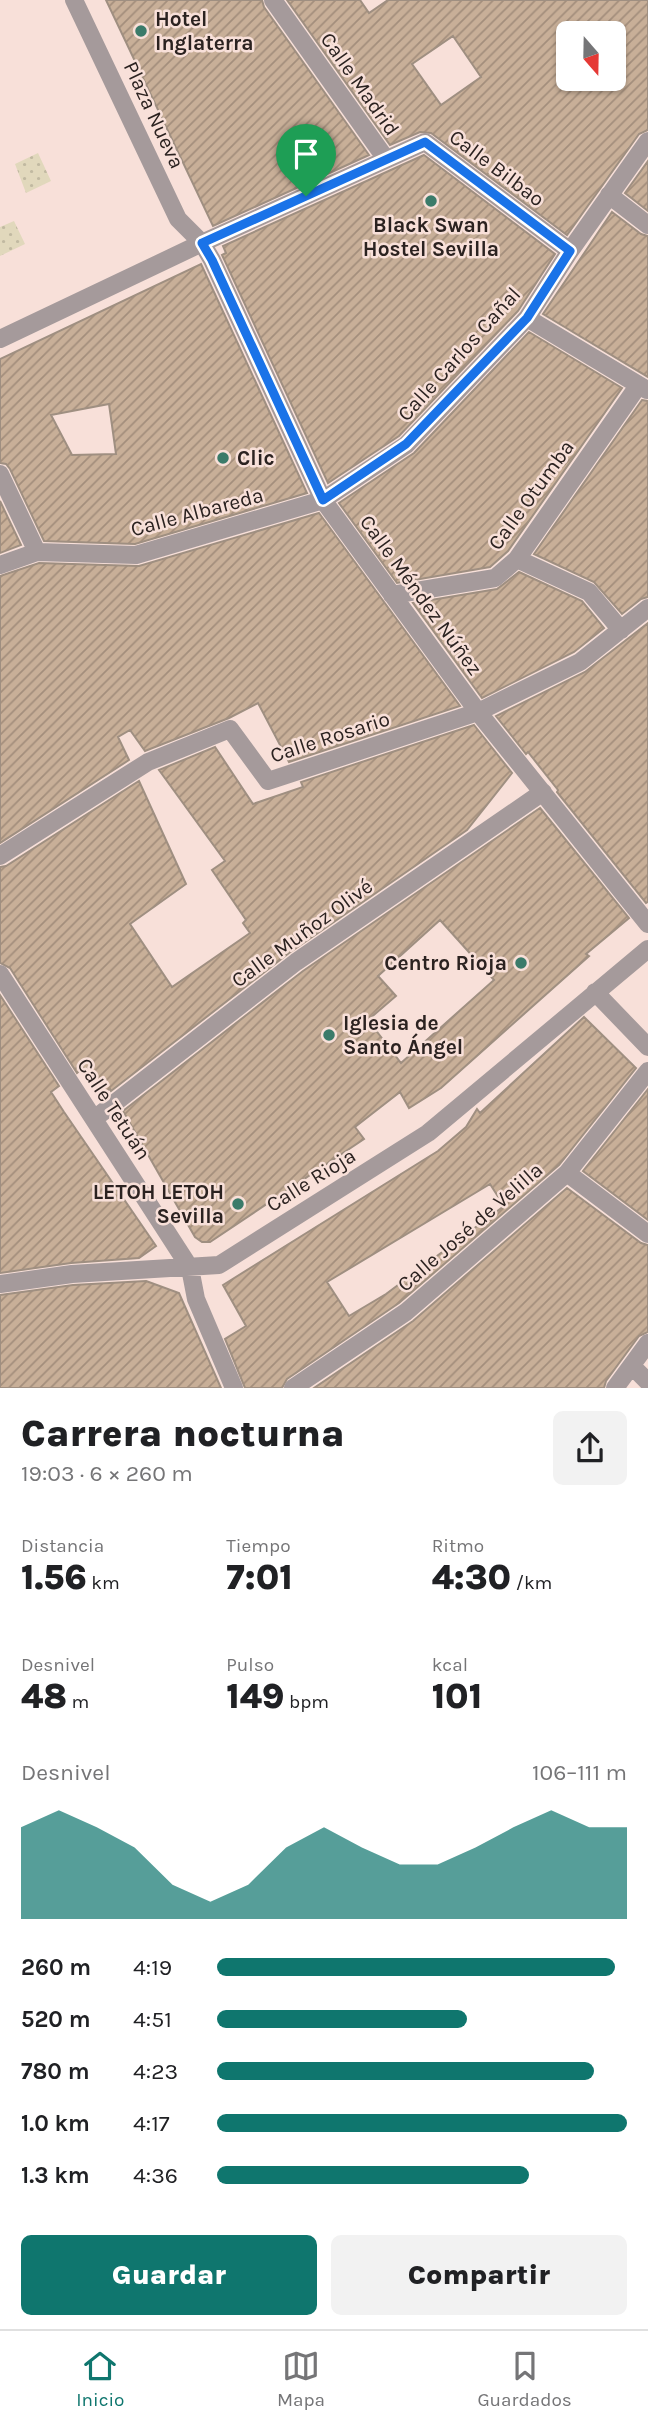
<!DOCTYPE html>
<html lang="es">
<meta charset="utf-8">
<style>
:root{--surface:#fff;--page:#f2f2f2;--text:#202124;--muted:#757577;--line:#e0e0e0;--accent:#0f766e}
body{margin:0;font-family:Karla,sans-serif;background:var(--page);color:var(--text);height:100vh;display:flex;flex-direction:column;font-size:26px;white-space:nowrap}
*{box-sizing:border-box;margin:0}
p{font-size:23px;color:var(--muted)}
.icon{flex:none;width:38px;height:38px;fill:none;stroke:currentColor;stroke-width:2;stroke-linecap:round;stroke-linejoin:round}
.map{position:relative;height:1388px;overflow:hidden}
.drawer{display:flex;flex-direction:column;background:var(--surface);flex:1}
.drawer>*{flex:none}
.needle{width:46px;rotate:160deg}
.fabs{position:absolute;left:556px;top:21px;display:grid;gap:14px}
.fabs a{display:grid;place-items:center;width:70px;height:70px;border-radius:10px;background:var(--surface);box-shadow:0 2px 5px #0004;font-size:35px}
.pin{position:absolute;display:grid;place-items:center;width:60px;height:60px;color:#fff;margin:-72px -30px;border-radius:50% 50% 50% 0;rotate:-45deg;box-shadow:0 0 7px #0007}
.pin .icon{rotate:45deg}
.round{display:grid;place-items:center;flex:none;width:74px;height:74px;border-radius:10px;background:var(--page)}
.summary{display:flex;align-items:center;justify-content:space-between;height:119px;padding:0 21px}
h1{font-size:38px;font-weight:800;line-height:52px}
.stats{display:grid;grid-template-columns:repeat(3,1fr);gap:10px;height:119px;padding:7px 21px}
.stats div{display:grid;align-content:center}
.stats b{font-size:35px;font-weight:800}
.stats small{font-size:19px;font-weight:400}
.stats p{font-size:19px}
.chart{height:196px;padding:14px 21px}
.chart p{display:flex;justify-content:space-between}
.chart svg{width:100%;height:126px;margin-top:7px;fill:var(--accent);opacity:.7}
.cta{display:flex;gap:14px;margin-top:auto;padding:14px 21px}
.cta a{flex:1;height:80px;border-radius:10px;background:var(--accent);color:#fff;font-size:28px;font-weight:800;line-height:80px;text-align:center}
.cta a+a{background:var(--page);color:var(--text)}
ul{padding:0 21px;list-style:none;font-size:23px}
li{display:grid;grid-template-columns:112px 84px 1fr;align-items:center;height:52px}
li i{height:18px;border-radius:9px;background:var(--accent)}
.tabs{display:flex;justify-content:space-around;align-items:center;height:98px;border-top:2px solid var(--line);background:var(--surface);font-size:19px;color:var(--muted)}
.tabs a{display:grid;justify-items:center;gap:4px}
.tabs .active{color:var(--accent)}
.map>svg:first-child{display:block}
.garden{fill:url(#garden-dots)}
.building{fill:url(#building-hatch);stroke:#9f8f81;stroke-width:2;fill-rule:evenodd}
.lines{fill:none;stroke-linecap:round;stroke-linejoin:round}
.minor{stroke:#a59a9b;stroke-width:18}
.route-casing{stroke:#fff;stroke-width:14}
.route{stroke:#1a73e8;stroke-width:9}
.poi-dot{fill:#3b7b6a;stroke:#f8e0d9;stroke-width:2.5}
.labels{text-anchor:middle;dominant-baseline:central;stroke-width:5;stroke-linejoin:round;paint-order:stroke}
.poi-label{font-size:21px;font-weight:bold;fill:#2b2220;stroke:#f8e0d9;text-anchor:start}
.street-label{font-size:21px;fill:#2b2220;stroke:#f8e0d9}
</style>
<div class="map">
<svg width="648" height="1388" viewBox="0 0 648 1388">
<defs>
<pattern id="garden-dots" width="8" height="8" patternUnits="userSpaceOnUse" patternTransform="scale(1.75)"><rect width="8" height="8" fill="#e1d8bc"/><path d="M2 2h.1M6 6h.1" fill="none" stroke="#c1b9a1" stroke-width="1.8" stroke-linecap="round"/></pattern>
<pattern id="building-hatch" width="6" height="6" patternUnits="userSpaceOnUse" patternTransform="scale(1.75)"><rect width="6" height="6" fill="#c8af98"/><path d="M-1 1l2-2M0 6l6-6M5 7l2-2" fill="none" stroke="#a38e7c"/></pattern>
</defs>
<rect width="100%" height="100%" fill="#f8e0d9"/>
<path class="garden" d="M38,153L51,181L26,193L15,164Z
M14,221L25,244L0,256V227Z"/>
<path class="building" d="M106,0H262L264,7L369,155L213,226Z
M287,0H360L369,13L388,0H648V130L639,134L567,235L431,133L420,132L390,145ZM569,33H614V79H569ZM453,36L481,77L441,105L412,64Z
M424,155L555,254L518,311L399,436L328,483L222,255L226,253L223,246Z
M648,161V211L625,193Z
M612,212L641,234L648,236V377L543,314Z
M201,264L307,493L135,544L44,541L10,469L6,464L0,463V359ZM109,404L116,454L72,455L51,415Z
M529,332L622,388L508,551L490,567L397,583L339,503L414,453Z
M642,400L648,401V597L641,599L622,614L594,582L534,554Z
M0,501L21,545L0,553Z
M319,513L460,706L289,762L258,703L229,718L145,751L130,730L118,737L129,760L0,843V576L39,563L139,566Z
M519,572L582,601L604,628L574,652L482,698L413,603L497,589Z
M648,623V902L646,903L557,792L558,790L528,752L526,754L496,716L585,672Z
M474,725L512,773L467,830L289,953L111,1091L110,1089L103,1094L83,1068L77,1073L10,968L0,963V867L6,866L139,781L186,884L130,924L172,987L250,933L243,923L246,920L212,870L225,861L159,770L215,747L253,804L303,787L301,782Z
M540,808L629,918L586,954L589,956L441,1088L409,1108L400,1092L355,1127L364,1139L210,1242H202L195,1237L123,1111L303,971ZM440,920L494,980L401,1063L368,1020L396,996L378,976Z
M0,995L59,1086L51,1092L64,1112L156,1246L139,1258L71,1263L0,1273Z
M584,1017L636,1068L559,1165L399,1303L287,1379L282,1388H245L225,1339L246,1326L223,1285L438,1151L466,1127L477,1109L480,1113ZM490,1184L504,1206L386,1294L349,1316L327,1282Z
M648,1089V1220L583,1171Z
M567,1188L641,1243L648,1245V1332L639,1336L606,1381L604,1388H314L413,1321Z
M146,1281L179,1293L221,1388H0V1295L73,1285Z"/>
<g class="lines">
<path class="minor" d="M74,0L178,219L202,243L212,260L323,500L478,712L648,924
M273,0L386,159
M609,195L648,225
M527,318L647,390
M0,339L202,243L425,142L570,251
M0,474L37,552
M517,559L589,592L621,630
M0,565L37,552L136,555L323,500L406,445L527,318L570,251L648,141
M392,595L495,578L517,559L638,386
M0,856L148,762L230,729L268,781L478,712L580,662L648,608
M0,974L190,1268L196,1299L234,1388
M595,992L648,1047
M94,1119L296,962L543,792
M567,1173L648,1234
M0,1284L72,1274L219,1265L428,1133L648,949
M632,1366L648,1382
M293,1388L406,1312L567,1173L648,1071
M615,1388L648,1343"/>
</g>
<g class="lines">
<defs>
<path id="route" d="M425,142L570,251L527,318L406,444L323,500L212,260L202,243Z"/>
</defs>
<use href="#route" class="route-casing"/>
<use href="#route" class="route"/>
</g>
<g class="poi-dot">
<circle cx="141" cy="31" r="7"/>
<circle cx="431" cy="201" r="7"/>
<circle cx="223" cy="458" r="7"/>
<circle cx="521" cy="963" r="7"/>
<circle cx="329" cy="1035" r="7"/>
<circle cx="238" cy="1204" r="7"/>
</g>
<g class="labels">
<g class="poi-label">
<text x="155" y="19">Hotel<tspan x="155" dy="24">Inglaterra</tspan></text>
<text x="431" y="225" text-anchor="middle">Black Swan<tspan x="431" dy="24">Hostel Sevilla</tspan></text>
<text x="237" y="458">Clic</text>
<text x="507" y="963" text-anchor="end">Centro Rioja</text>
<text x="343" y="1023">Iglesia de<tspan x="343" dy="24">Santo Ángel</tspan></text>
<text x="224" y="1192" text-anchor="end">LETOH LETOH<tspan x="224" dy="24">Sevilla</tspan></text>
</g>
<g class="street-label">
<text transform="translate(360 84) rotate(55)">Calle Madrid</text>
<text transform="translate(154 115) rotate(65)">Plaza Nueva</text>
<text transform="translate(497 168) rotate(37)">Calle Bilbao</text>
<text transform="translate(459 354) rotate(-48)">Calle Carlos Cañal</text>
<text transform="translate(531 495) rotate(-54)">Calle Otumba</text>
<text transform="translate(197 512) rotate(-15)">Calle Albareda</text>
<text transform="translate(421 595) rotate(54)">Calle Méndez Núñez</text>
<text transform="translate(330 737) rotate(-18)">Calle Rosario</text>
<text transform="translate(302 933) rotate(-36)">Calle Muñoz Olivé</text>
<text transform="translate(114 1109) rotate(57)">Calle Tetuán</text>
<text transform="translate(311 1180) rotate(-32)">Calle Rioja</text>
<text transform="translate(470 1227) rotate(-41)">Calle José de Velilla</text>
</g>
</g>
</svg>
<div class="fabs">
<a><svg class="needle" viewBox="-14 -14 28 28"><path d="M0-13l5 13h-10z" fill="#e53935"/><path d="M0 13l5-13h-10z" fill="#757577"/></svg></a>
</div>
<div class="pin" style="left:306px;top:196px;background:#1e9e55"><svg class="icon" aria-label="arrive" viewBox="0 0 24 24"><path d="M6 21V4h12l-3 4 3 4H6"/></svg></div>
</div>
<section class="drawer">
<div class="summary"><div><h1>Carrera nocturna</h1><p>19:03 · 6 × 260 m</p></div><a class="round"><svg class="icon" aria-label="share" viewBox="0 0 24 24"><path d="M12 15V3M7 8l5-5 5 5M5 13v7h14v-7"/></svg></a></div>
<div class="stats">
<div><p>Distancia</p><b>1.56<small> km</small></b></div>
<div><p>Tiempo</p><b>7:01</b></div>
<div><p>Ritmo</p><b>4:30<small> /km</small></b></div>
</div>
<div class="stats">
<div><p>Desnivel</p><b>48<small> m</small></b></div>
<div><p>Pulso</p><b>149<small> bpm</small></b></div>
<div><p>kcal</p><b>101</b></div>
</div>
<div class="chart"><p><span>Desnivel</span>106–111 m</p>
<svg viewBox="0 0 160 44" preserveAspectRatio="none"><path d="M0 44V12L10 6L20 12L30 19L40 32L50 38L60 32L70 19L80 12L90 19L100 25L110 25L120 19L130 12L140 6L150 12L160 12V44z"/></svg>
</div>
<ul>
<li><b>260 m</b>4:19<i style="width:97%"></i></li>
<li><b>520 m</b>4:51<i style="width:61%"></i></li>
<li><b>780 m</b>4:23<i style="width:92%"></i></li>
<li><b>1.0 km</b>4:17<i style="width:100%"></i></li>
<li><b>1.3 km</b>4:36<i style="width:76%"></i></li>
</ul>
<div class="cta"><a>Guardar</a><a>Compartir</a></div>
</section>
<nav class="tabs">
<a class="active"><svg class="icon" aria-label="home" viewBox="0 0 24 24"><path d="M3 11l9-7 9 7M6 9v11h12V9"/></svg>Inicio</a>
<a><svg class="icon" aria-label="map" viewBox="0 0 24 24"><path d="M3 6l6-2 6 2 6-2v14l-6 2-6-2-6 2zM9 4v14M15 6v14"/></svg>Mapa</a>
<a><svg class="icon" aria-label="saved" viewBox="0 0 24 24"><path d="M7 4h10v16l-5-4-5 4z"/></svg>Guardados</a>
</nav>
